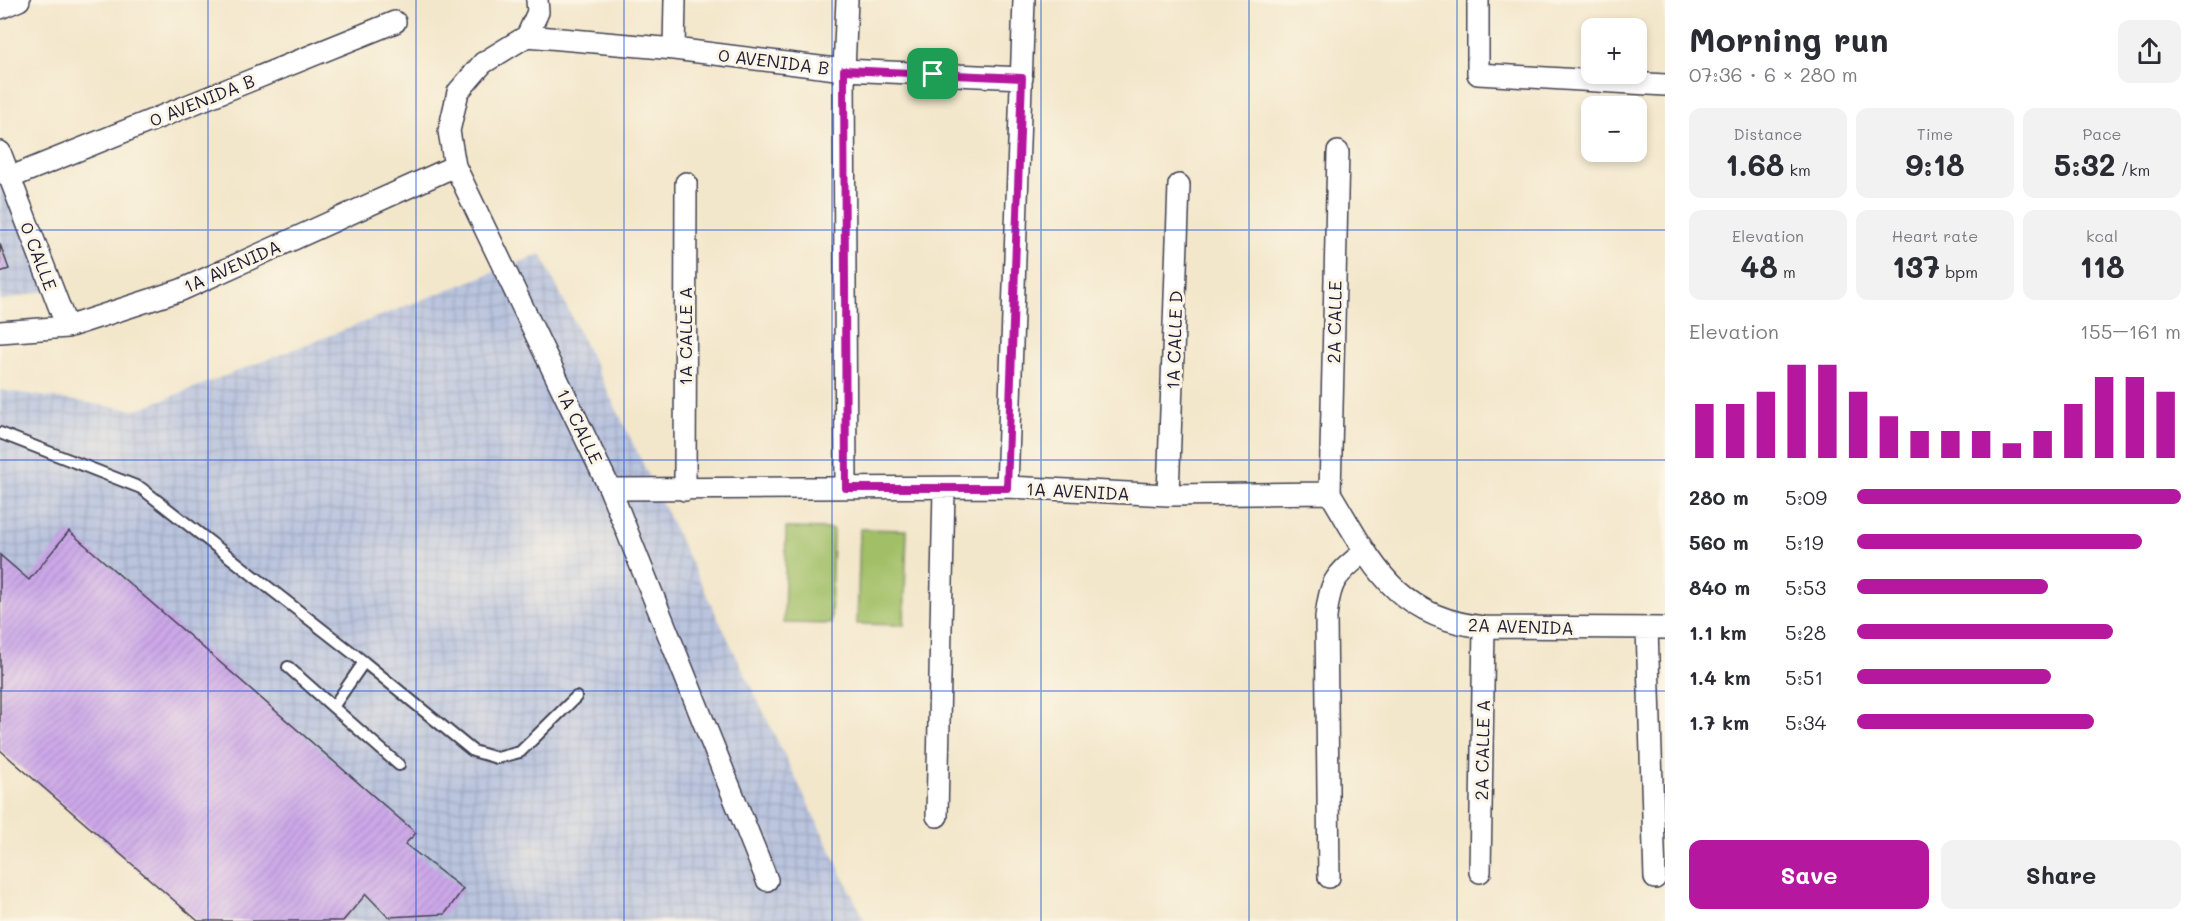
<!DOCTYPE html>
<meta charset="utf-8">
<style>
:root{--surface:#fff;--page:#f2f2f3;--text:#2b2b33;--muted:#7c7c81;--accent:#b5179e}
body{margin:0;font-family:Mali,sans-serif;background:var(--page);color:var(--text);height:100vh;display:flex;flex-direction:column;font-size:22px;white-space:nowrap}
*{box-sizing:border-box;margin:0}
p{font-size:20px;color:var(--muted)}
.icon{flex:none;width:33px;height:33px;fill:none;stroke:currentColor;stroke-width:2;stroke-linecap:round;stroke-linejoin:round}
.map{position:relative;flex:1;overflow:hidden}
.details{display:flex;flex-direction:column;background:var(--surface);width:540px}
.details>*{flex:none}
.fabs{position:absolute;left:1581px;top:18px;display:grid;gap:12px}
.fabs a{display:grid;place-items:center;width:66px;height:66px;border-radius:12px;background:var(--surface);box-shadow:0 3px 9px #0003;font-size:30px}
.pin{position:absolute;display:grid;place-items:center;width:51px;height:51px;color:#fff;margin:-26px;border-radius:12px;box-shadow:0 3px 9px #0006}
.round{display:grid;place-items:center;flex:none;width:63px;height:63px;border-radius:12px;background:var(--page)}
.head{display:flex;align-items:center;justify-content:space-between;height:102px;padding:0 24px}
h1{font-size:33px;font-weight:800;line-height:45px}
.metrics{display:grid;grid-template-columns:repeat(3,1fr);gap:9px;height:102px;padding:6px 24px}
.metrics div{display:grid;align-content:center;border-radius:12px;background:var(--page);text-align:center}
.metrics b{font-size:30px;font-weight:800}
.metrics small{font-size:16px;font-weight:400}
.metrics p{font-size:16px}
.chart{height:168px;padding:12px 24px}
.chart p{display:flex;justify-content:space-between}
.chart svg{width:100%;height:108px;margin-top:6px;stroke:var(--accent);stroke-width:6}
.primary-button{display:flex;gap:12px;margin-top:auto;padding:12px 24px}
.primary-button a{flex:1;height:69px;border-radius:12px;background:var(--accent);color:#fff;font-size:24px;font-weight:800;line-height:69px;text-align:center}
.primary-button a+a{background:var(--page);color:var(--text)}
ul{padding:0 24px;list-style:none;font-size:20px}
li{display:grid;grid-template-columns:96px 72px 1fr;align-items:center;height:45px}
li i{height:15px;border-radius:8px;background:var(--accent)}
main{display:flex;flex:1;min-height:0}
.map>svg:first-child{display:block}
.industrial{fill:url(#industrial-grid)}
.garden{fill:#a1bf66;stroke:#627050;stroke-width:1.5}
.building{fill:url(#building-hatch)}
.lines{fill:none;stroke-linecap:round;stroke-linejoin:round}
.service-casing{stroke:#414051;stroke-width:14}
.minor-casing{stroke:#414051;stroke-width:24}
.service{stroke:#fff;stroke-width:10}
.minor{stroke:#fff;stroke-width:21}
.route-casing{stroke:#fff;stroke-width:12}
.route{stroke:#b5179e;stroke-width:8}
.grid{fill:none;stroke:#1d4ed8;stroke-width:1.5;stroke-opacity:0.55}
.labels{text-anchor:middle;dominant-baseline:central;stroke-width:6;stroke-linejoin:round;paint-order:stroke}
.street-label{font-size:18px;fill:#22223b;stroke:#fcf5e5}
</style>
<main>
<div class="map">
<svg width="1665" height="921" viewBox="0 0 1665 921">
<defs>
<pattern id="industrial-grid" width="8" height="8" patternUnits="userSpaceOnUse" patternTransform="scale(1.5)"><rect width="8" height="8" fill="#bac4de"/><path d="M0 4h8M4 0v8" fill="none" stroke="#a0a8bf"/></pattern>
<pattern id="building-hatch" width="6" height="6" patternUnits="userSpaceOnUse" patternTransform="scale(1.5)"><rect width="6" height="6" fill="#cca8e8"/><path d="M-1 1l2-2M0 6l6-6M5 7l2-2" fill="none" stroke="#af90c8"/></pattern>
</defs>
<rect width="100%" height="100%" fill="#fcf5e5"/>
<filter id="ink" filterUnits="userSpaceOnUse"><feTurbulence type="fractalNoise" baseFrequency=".0167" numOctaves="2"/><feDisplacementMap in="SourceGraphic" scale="12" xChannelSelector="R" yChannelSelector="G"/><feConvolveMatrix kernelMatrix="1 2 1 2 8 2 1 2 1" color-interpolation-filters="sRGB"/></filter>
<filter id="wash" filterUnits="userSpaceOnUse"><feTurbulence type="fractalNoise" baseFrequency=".008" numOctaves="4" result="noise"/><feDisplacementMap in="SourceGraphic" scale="24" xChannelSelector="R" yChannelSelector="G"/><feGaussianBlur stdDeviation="1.35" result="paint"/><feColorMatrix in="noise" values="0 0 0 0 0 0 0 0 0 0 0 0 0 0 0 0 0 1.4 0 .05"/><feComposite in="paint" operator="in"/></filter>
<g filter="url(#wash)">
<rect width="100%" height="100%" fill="#f3e7cb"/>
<path class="industrial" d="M0,146L48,290L0,301Z
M541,254L865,921H227L0,708V390L136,410Z"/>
<path class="garden" d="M786,528L833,529L831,624L784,623Z
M860,529L907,530L904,625L857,624Z"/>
<g id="blocks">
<path class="building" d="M0,244L9,269L0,272Z
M69,531L416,833L405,844L463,889L445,914L388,917L366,894L343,921H198L0,750V555L29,580Z"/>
</g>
</g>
<g filter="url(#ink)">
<use href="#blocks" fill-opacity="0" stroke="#414051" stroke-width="1.5"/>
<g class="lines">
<defs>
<path id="service" d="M0,433L141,488L364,662L473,751L497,758L520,752L576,697
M364,662L333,707L399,765
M288,667L333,707"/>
<path id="minor" d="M537,0L538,12L527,36L483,63L458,92L449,131L455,166L610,489L767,880
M1478,0V74L1665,85
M0,8L19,0
M527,36L674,49L844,70L1022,78
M674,49L675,0
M0,152L67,327
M9,178L395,22
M0,332L67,327L181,290L455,166
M1007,487L1024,0
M846,488L844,70L847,0
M610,489L1007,487L1168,495L1330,493
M685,490L686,183
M1330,493C1372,562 1394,618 1484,627L1665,628
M1330,493L1338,152
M1168,495L1179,185
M1647,628L1655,878
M937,816L944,489
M1480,872L1484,627
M1329,877L1326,618C1330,578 1336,576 1365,551"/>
</defs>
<use href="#service" class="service-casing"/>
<use href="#minor" class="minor-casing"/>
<use href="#service" class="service"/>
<use href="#minor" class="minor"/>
</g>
</g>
<g class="lines" filter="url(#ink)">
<defs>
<path id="route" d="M844,70L1022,78L1007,488H846Z"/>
</defs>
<use href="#route" class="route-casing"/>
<use href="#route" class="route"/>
</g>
<path class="grid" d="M208,0V921M416,0V921M624,0V921M832,0V921M1041,0V921M1249,0V921M1457,0V921M0,230H1665M0,460H1665M0,691H1665"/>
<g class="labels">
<g class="street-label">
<text transform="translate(774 61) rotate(7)">0 AVENIDA B</text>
<text transform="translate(202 100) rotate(-22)">0 AVENIDA B</text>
<text transform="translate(39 256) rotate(69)">0 CALLE</text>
<text transform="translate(232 266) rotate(-24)">1A AVENIDA</text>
<text transform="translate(1334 322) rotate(-89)">2A CALLE</text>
<text transform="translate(685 336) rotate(-90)">1A CALLE A</text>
<text transform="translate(1174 340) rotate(-88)">1A CALLE D</text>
<text transform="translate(580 426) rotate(64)">1A CALLE</text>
<text transform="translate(1078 491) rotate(3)">1A AVENIDA</text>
<text transform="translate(1521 626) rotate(2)">2A AVENIDA</text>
<text transform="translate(1482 750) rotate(-89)">2A CALLE A</text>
</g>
</g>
</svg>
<div class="fabs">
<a>+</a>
<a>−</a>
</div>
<div class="pin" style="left:933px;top:74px;background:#1e9e55"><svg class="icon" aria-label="arrive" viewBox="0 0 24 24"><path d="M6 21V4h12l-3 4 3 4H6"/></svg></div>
</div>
<section class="details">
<div class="head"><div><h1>Morning run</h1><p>07:36 · 6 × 280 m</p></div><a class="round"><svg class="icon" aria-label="share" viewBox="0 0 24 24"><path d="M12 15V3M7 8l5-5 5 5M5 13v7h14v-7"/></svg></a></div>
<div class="metrics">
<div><p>Distance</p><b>1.68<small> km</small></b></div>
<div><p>Time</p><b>9:18</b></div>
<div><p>Pace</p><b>5:32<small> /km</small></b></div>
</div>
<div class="metrics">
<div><p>Elevation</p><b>48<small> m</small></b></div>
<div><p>Heart rate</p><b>137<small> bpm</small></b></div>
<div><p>kcal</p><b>118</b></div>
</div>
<div class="chart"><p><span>Elevation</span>155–161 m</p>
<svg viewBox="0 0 160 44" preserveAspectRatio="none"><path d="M5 44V22M15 44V22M25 44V17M35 44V6M45 44V6M55 44V17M65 44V27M75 44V33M85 44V33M95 44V33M105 44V38M115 44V33M125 44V22M135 44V11M145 44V11M155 44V17"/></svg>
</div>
<ul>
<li><b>280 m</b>5:09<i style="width:100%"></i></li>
<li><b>560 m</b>5:19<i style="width:88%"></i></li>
<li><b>840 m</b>5:53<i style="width:59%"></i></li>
<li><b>1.1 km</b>5:28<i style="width:79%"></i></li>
<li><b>1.4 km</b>5:51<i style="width:60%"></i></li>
<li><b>1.7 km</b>5:34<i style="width:73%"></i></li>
</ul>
<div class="primary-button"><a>Save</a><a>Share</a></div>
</section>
</main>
